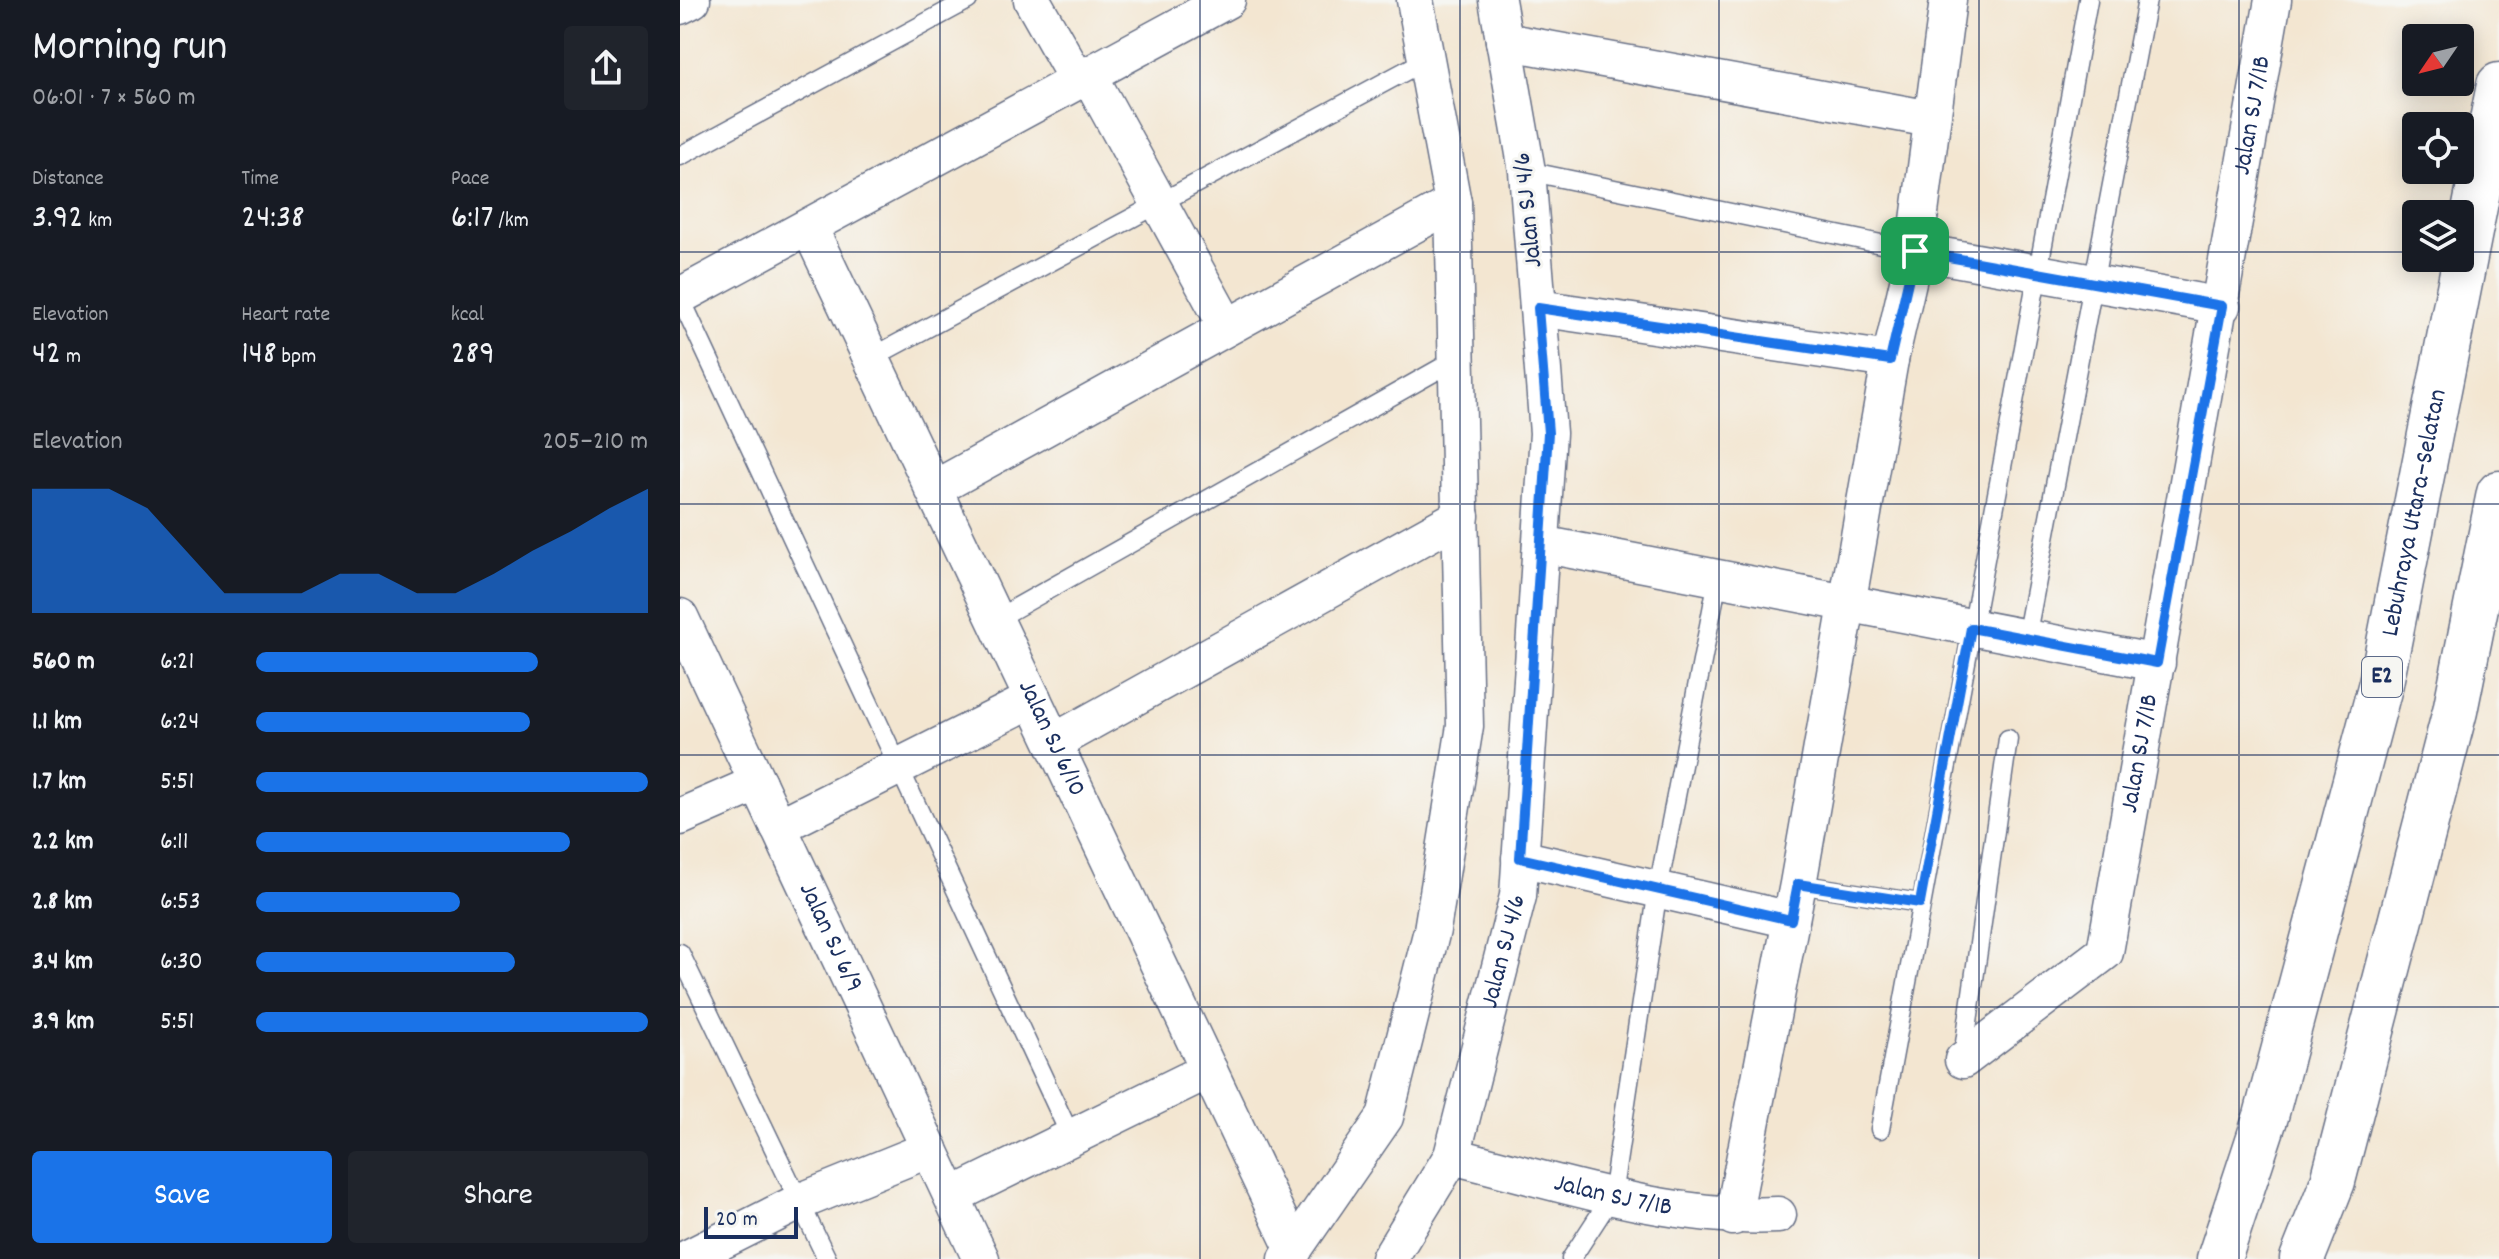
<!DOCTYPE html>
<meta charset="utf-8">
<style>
:root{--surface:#171b24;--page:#20242c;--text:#f1f3f6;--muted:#9ea1a6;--accent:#1a73e8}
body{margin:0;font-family:Dekko,sans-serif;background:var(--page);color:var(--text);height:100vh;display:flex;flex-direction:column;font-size:30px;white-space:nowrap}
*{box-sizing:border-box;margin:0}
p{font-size:26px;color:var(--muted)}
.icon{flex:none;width:44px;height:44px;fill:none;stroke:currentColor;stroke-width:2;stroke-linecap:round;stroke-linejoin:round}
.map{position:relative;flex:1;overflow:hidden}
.details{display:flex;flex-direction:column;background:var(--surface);width:680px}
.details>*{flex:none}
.needle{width:52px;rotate:235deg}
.controls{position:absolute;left:1722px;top:24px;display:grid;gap:16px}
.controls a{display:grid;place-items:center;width:72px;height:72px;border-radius:8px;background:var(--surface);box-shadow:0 4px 20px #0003;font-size:40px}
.scale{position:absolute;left:24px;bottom:20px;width:94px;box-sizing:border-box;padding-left:8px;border:4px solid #1b2f5e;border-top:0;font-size:22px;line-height:28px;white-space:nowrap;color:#1b2f5e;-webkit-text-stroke:6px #f6f6f2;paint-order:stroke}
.pin{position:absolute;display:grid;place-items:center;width:68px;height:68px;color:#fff;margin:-34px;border-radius:16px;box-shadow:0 4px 12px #0006}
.round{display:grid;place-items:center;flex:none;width:84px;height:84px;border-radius:8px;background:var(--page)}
.overview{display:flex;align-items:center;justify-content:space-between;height:136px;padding:0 32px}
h1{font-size:44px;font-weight:600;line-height:60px}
.figures{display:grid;grid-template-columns:repeat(3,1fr);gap:12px;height:136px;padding:8px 32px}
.figures div{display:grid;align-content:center}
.figures b{font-size:34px;font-weight:600}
.figures small{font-size:22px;font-weight:400}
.figures p{font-size:22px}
.chart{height:224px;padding:16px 32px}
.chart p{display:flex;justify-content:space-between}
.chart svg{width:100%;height:144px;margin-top:8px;fill:var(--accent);opacity:.7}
.cta{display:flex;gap:16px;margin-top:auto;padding:16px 32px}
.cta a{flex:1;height:92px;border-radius:8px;background:var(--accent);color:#fff;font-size:32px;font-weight:600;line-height:92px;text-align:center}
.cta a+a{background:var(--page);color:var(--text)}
ul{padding:0 32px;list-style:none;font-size:26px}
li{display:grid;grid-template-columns:128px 96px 1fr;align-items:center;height:60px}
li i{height:20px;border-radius:10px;background:var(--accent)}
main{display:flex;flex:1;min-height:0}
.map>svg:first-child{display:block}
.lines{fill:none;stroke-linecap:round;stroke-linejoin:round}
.service-casing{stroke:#676f86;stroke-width:21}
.minor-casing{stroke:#676f86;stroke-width:39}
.motorway-casing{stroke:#676f86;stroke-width:47}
.service{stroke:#fff;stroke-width:18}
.minor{stroke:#fff;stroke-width:36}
.motorway{stroke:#fff;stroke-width:44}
.route-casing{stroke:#fff;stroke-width:16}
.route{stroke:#1a73e8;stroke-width:10}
.grid{fill:none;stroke:#1b2f5e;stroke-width:2;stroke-opacity:0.55}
.labels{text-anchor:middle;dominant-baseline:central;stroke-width:6;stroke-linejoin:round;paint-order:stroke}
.shield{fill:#f6f6f2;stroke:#5d6b8a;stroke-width:2}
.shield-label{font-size:24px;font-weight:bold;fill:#1b2f5e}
.street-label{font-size:26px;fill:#1b2f5e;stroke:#f6f6f2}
</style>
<main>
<section class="details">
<div class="overview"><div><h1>Morning run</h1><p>06:01 · 7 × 560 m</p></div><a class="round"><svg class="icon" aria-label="share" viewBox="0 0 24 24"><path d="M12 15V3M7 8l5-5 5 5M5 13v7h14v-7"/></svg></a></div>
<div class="figures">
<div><p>Distance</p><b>3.92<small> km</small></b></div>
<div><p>Time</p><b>24:38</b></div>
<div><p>Pace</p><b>6:17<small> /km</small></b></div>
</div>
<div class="figures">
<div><p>Elevation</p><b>42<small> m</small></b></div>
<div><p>Heart rate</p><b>148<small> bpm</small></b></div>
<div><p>kcal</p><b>289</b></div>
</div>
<div class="chart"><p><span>Elevation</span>205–210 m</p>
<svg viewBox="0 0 160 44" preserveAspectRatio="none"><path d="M0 44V6L10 6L20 6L30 12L40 25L50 38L60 38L70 38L80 32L90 32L100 38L110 38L120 32L130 25L140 19L150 12L160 6V44z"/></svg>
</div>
<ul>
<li><b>560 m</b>6:21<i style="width:72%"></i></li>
<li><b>1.1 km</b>6:24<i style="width:70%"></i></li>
<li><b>1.7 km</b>5:51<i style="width:100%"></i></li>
<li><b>2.2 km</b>6:11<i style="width:80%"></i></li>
<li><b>2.8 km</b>6:53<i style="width:52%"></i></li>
<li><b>3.4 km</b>6:30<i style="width:66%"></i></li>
<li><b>3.9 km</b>5:51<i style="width:100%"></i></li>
</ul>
<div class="cta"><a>Save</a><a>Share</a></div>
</section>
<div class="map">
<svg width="1819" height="1259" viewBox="0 0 1819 1259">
<rect width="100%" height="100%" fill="#f6f6f2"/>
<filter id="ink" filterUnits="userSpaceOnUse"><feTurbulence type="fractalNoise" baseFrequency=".0125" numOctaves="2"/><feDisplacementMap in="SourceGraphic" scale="16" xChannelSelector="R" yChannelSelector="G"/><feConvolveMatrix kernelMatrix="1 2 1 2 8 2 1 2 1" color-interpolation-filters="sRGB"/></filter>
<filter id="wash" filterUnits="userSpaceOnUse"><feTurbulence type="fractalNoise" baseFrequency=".006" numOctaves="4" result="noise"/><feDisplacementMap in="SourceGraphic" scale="32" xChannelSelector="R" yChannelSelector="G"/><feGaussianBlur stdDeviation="1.8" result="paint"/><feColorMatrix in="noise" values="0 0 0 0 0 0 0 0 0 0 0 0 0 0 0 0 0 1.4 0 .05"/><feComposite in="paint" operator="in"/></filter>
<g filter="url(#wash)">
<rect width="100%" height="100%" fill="#f3e6d1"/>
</g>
<g filter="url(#ink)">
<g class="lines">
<defs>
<path id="service" d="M0,156L288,0
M847,171L1235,251
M0,297L391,1137
M193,357L746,60
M316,619L777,359
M1346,638L1467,0
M1118,884L1240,903
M0,953L147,1259
M1283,1057L1328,739
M1200,1129L1408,0
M891,1259L932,1196L978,889L1038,579"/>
<g id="minor">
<path d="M352,0L398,81"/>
<path d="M0,6L12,0"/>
<path d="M824,41L1251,119"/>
<path d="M409,75L547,327"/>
<path id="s1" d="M129,227L614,1250"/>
<path d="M1235,251L1542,306"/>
<path d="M0,296L547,0"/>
<path d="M858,308L1210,360"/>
<path d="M254,489L773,203"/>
<path d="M861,544L1477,663"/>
<path id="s2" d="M0,617L301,1259"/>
<path d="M374,742L781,516"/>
<path d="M0,817L78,783"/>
<path d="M98,827L353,699"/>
<path d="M840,858L1111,920"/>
<path id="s3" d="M1283,1060L1425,952L1593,0"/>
<path id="s4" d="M772,1156C878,1182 989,1220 1098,1215"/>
<path d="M272,1196L529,1070"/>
<path d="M1053,1217L1118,884L1210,360L1235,251L1268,0"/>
<path d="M6,1259L119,1202L250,1149"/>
<path d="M607,1259L705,1117L752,930L785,726L773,203L735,0"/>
<path id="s5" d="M709,1259L772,1156L838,896L868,433L847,171L817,0"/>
</g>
<g id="motorway">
<path id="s6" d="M1539,1259L1586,1116L1701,683L1819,85"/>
<path d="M1622,1259L1653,1181L1775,711L1819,493"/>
</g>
</defs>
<use href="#service" class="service-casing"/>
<use href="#minor" class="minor-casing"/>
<use href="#motorway" class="motorway-casing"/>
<use href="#service" class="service"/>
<use href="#minor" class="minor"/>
<use href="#motorway" class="motorway"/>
</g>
</g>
<g class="lines" filter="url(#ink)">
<defs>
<path id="route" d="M1235,251L1542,306L1477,663L1291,628L1240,903L1118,884L1111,920L840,858L868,433L858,308L1210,360Z"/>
</defs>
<use href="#route" class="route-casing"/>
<use href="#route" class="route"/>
</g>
<path class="grid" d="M260,0V1259M520,0V1259M780,0V1259M1039,0V1259M1299,0V1259M1559,0V1259M0,252H1736M1780,252H1819M0,504H1819M0,755H1819M0,1007H1819"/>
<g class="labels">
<rect class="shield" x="1682" y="657" width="40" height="40" rx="6"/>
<g class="shield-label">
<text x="1702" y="677">E2</text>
</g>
<g class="street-label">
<text stroke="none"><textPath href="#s3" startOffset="1028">Jalan SJ 7/1B</textPath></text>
<text transform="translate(849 210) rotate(-96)">Jalan SJ 4/6</text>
<text stroke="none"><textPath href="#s6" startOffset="772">Lebuhraya Utara–Selatan</textPath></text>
<text stroke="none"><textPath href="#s1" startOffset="566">Jalan SJ 6/10</textPath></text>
<text stroke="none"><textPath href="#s3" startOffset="380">Jalan SJ 7/1B</textPath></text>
<text stroke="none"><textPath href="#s2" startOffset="354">Jalan SJ 6/9</textPath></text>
<text stroke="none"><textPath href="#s5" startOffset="332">Jalan SJ 4/6</textPath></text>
<text stroke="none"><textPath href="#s4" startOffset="166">Jalan SJ 7/1B</textPath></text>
</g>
</g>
</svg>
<div class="controls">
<a><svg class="needle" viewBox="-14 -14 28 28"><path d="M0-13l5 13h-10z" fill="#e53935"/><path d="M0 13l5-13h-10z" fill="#9ea1a6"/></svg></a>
<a><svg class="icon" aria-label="locate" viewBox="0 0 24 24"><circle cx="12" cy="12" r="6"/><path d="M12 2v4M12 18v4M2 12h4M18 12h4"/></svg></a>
<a><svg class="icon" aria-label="layers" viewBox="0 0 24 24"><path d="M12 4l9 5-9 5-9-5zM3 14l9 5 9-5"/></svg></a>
</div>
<div class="scale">20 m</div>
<div class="pin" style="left:1235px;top:251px;background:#1e9e55"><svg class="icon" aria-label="arrive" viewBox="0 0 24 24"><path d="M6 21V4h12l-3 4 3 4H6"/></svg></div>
</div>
</main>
